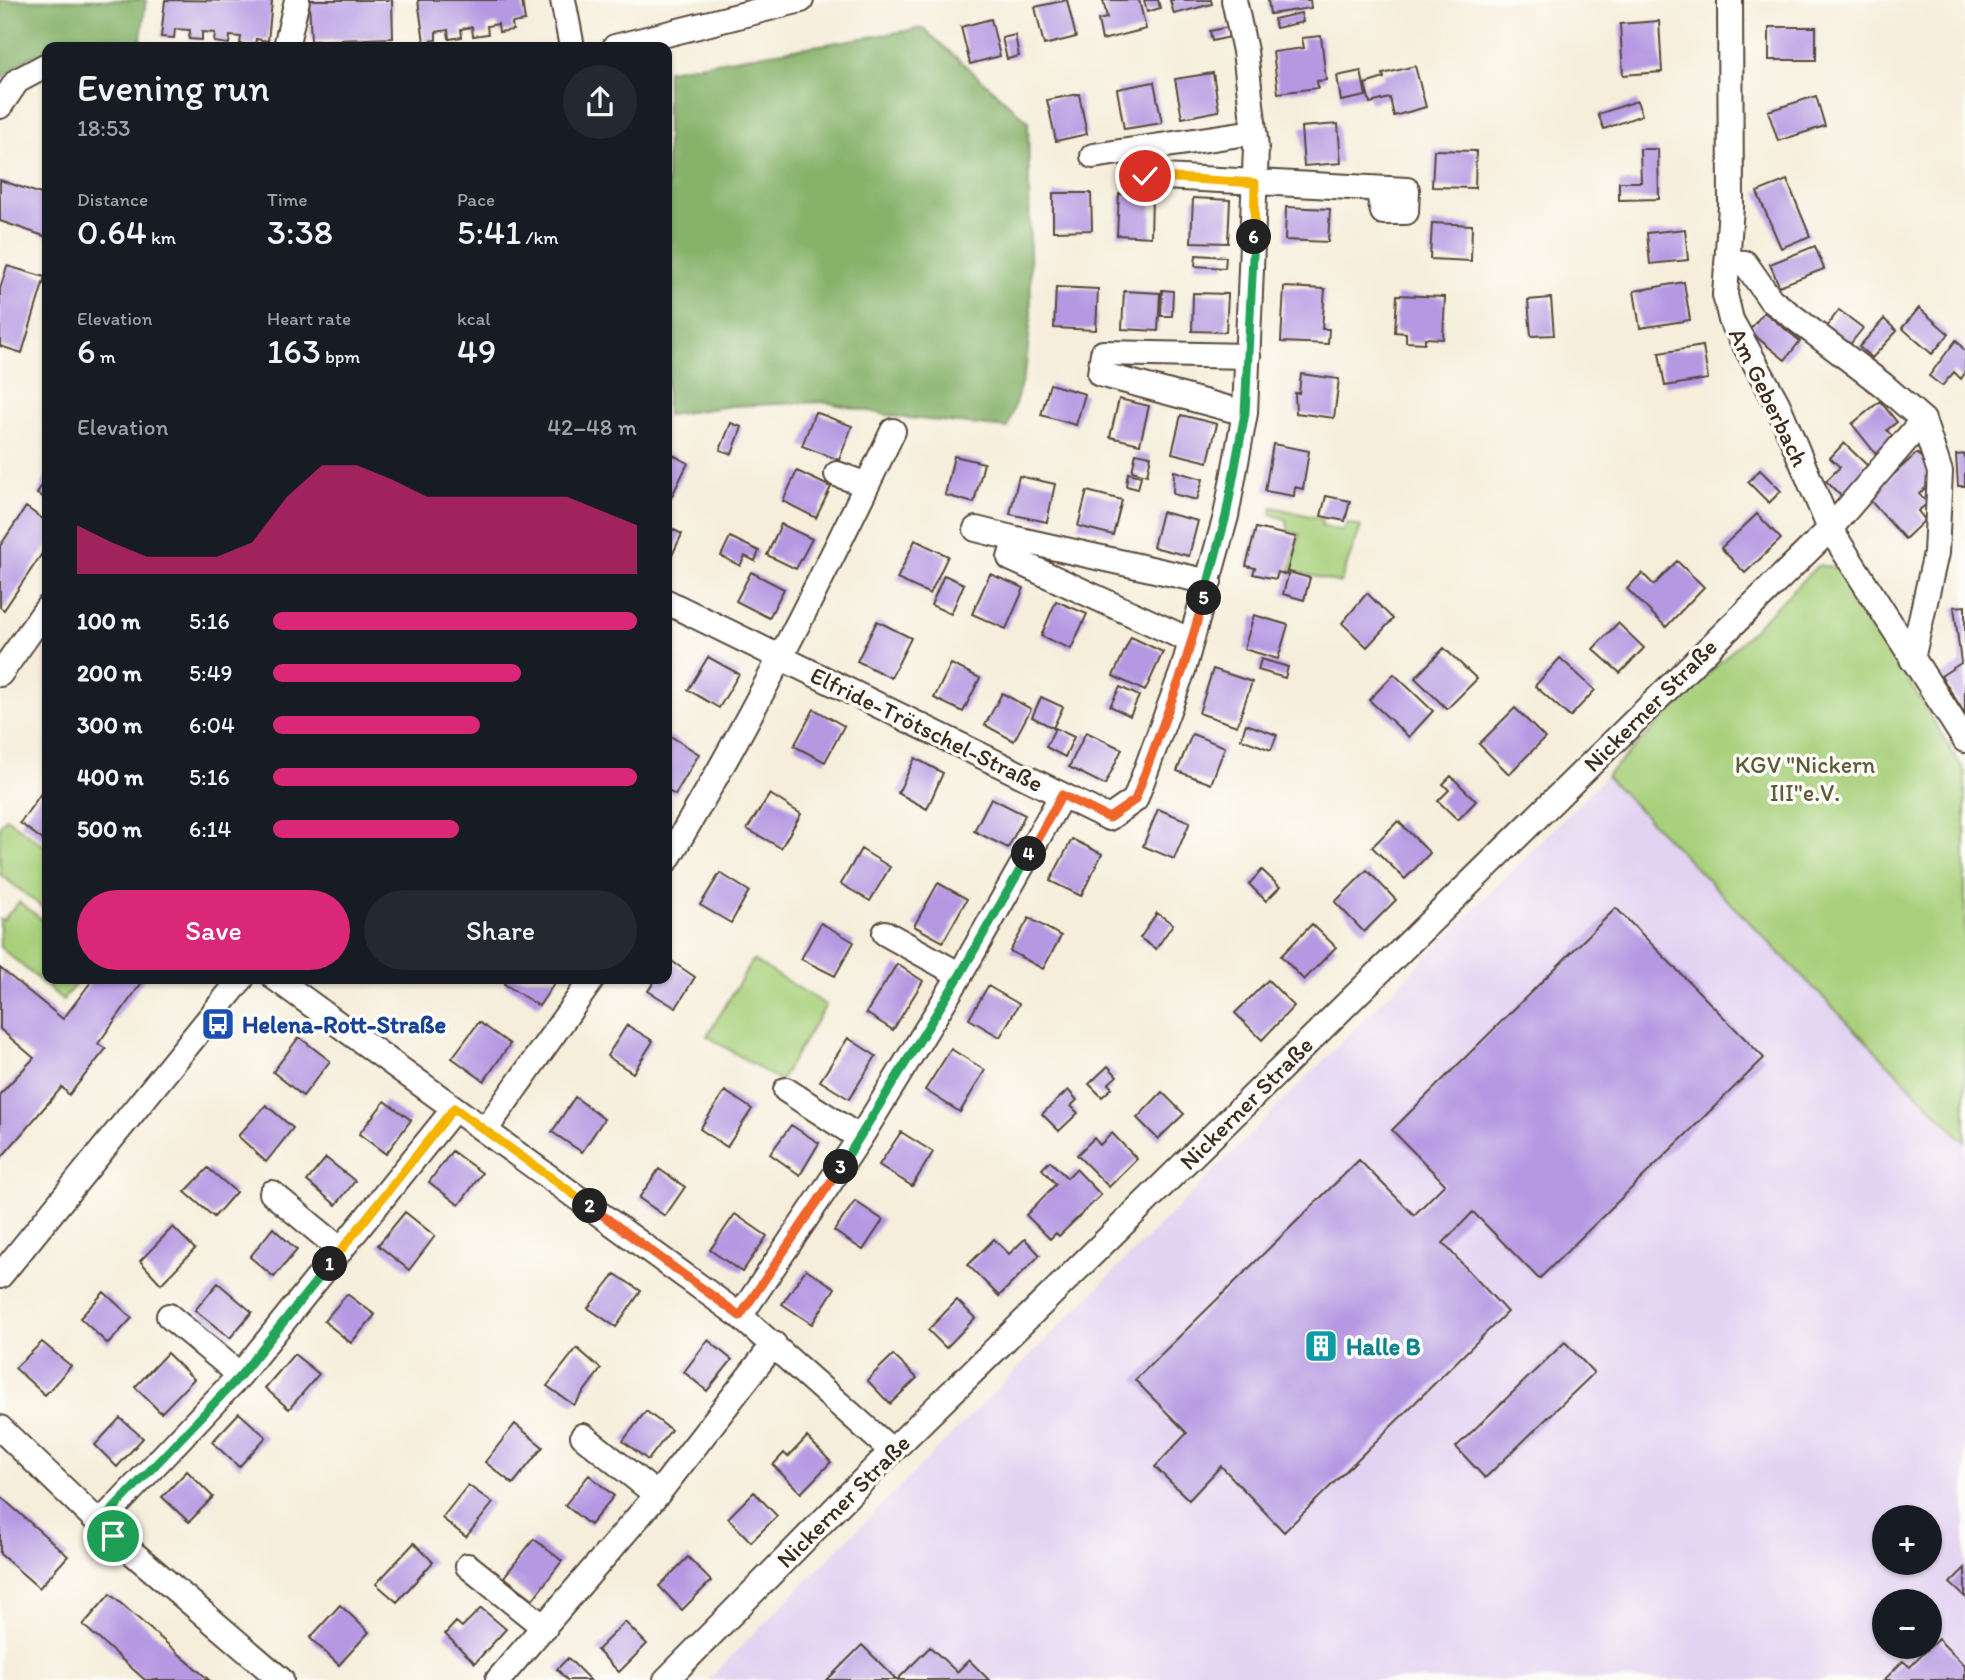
<!DOCTYPE html>
<meta charset="utf-8">
<style>
:root{--surface:#171b24;--page:#242831;--text:#f1f3f6;--muted:#9ea1a6;--accent:#db2777}
body{margin:0;font-family:Itim,sans-serif;background:var(--page);color:var(--text);height:100vh;display:flex;flex-direction:column;font-size:26px;white-space:nowrap}
*{box-sizing:border-box;margin:0}
p{font-size:23px;color:var(--muted)}
.icon{flex:none;width:38px;height:38px;fill:none;stroke:currentColor;stroke-width:2;stroke-linecap:round;stroke-linejoin:round}
.map{position:relative;flex:1;overflow:hidden}
.details{position:absolute;left:42px;top:42px;width:630px;height:942px;display:flex;flex-direction:column;background:var(--surface);border-radius:14px;box-shadow:0 2px 5px #0004}
.details>*{flex:none}
.buttons{position:absolute;left:1872px;top:1505px;display:grid;gap:14px}
.buttons a{display:grid;place-items:center;width:70px;height:70px;border-radius:50%;background:var(--surface);box-shadow:0 2px 5px #0004;font-size:35px}
.pin{position:absolute;display:grid;place-items:center;width:60px;height:60px;color:#fff;margin:-30px;border:4px solid #fff;border-radius:50%;box-shadow:0 2px 7px #0007}
.km{position:absolute;width:35px;height:35px;margin:-18px;border-radius:50%;background:#222;color:#fff;font-size:19px;line-height:35px;text-align:center}
.round{display:grid;place-items:center;flex:none;width:74px;height:74px;border-radius:37px;background:var(--page)}
.headline{display:flex;align-items:center;justify-content:space-between;height:119px;padding:0 35px}
h1{font-size:38px;font-weight:600;line-height:52px}
.metrics{display:grid;grid-template-columns:repeat(3,1fr);gap:10px;height:119px;padding:7px 35px}
.metrics div{display:grid;align-content:center}
.metrics b{font-size:35px;font-weight:600}
.metrics small{font-size:19px;font-weight:400}
.metrics p{font-size:19px}
.chart{height:196px;padding:14px 35px}
.chart p{display:flex;justify-content:space-between}
.chart svg{width:100%;height:126px;margin-top:7px;fill:var(--accent);opacity:.7}
.button{display:flex;gap:14px;margin-top:auto;padding:14px 35px}
.button a{flex:1;height:80px;border-radius:42px;background:var(--accent);color:#fff;font-size:28px;font-weight:600;line-height:80px;text-align:center}
.button a+a{background:var(--page);color:var(--text)}
ul{padding:0 35px;list-style:none;font-size:23px}
li{display:grid;grid-template-columns:112px 84px 1fr;align-items:center;height:52px}
li i{height:18px;border-radius:9px;background:var(--accent)}
.map>svg:first-child{display:block}
.built{fill:#e3d3f2;fill-rule:evenodd}
.green{fill:#a8d07b;stroke:#727d4c;stroke-width:2}
.forest{fill:#86b26b;stroke:#606e44;stroke-width:2}
.building{fill:#b598e2}
.lines{fill:none;stroke-linecap:round;stroke-linejoin:round}
.minor-casing{stroke:#57473a;stroke-width:28}
.minor{stroke:#fff;stroke-width:24}
.split-1-casing{stroke:#fff;stroke-width:14}
.split-2-casing{stroke:#fff;stroke-width:14}
.split-3-casing{stroke:#fff;stroke-width:14}
.split-4-casing{stroke:#fff;stroke-width:14}
.split-5-casing{stroke:#fff;stroke-width:14}
.split-6-casing{stroke:#fff;stroke-width:14}
.split-7-casing{stroke:#fff;stroke-width:14}
.split-1{stroke:#22a559;stroke-width:9}
.split-2{stroke:#f5b400;stroke-width:9}
.split-3{stroke:#f0652b;stroke-width:9}
.split-4{stroke:#22a559;stroke-width:9}
.split-5{stroke:#f0652b;stroke-width:9}
.split-6{stroke:#22a559;stroke-width:9}
.split-7{stroke:#f5b400;stroke-width:9}
.labels{text-anchor:middle;dominant-baseline:central;stroke-width:7;stroke-linejoin:round;paint-order:stroke}
.street-label{font-size:24px;fill:#3b2a1e;stroke:#fdfcf7}
.park-label{font-size:24px;fill:#5c5c3a;stroke:#fdfcf7}
.transit-label{font-size:24px;font-weight:bold;fill:#164399;stroke:#fdfcf7;text-anchor:start}
.culture-label{font-size:24px;font-weight:bold;fill:#0d838f;stroke:#fdfcf7;text-anchor:start}
</style>
<div class="map">
<svg width="1965" height="1680" viewBox="0 0 1965 1680">
<rect width="100%" height="100%" fill="#fdfcf7"/>
<filter id="ink" filterUnits="userSpaceOnUse"><feTurbulence type="fractalNoise" baseFrequency=".0143" numOctaves="2"/><feDisplacementMap in="SourceGraphic" scale="14" xChannelSelector="R" yChannelSelector="G"/><feConvolveMatrix kernelMatrix="1 2 1 2 8 2 1 2 1" color-interpolation-filters="sRGB"/></filter>
<filter id="wash" filterUnits="userSpaceOnUse"><feTurbulence type="fractalNoise" baseFrequency=".00686" numOctaves="4" result="noise"/><feDisplacementMap in="SourceGraphic" scale="28" xChannelSelector="R" yChannelSelector="G"/><feGaussianBlur stdDeviation="1.57" result="paint"/><feColorMatrix in="noise" values="0 0 0 0 0 0 0 0 0 0 0 0 0 0 0 0 0 1.4 0 .05"/><feComposite in="paint" operator="in"/></filter>
<g filter="url(#wash)">
<rect width="100%" height="100%" fill="#f6eedb"/>
<path class="built" d="M1606,776L1965,1142V1680H708ZM1885,1517H1930V1563H1885ZM1885,1601H1930V1647H1885Z"/>
<path class="green" d="M1273,507L1322,519L1321,525L1343,531L1347,523L1361,527L1340,583L1290,570L1300,534L1288,531L1287,520L1271,514Z
M1818,565L1840,569L1965,772V1142L1606,776Z
M6,818L47,848V911L0,874V826Z
M19,902L47,923V978H80L63,1000L0,947V919L3,920Z
M753,960L826,1005L780,1081L707,1036Z"/>
<path class="forest" d="M0,0H146L140,47H47V51L26,59L0,79Z
M923,28L1028,121L1031,317L1026,366L1008,428L898,417L824,402L731,406L667,415V70Z"/>
<g id="blocks">
<path class="building" d="M165,0L272,1L268,41L256,39L255,46L240,44L241,37L230,36L229,44L214,42L215,33L202,32V40L189,39L190,30L175,29L174,38L161,37Z
M309,0H392L393,38L311,41Z
M418,0H522L525,21L512,23L513,30L499,32L498,24L487,26L488,34L473,36L472,27L461,29L462,37L449,39L448,30L436,32V40L424,42Z
M1067,0L1076,37L1044,45L1035,7Z
M1103,0H1139L1146,29L1102,40L1098,20L1107,18Z
M1144,0H1158L1160,8L1147,12Z
M1170,0H1211L1212,4L1174,14Z
M1268,0H1310L1311,8L1270,14Z
M1301,13L1303,22L1276,28L1274,19Z
M991,19L1000,56L970,64L961,27Z
M1659,21L1662,72L1623,75L1620,24Z
M1228,27L1230,37L1212,41L1210,31Z
M1769,27H1816V60H1769Z
M1015,35L1019,56L1007,59L1002,38Z
M1321,36L1326,80L1317,81L1318,88L1278,93L1273,52L1304,48L1302,38Z
M1415,66L1426,107L1394,116L1390,98L1370,103L1365,84L1384,78L1383,74Z
M1361,71L1366,96L1341,101L1337,76Z
M1213,73L1219,111L1182,118L1175,79Z
M1154,82L1162,123L1124,129L1117,89Z
M1079,94L1087,134L1056,141L1047,100Z
M1816,96L1825,126L1778,141L1768,111Z
M1637,101L1642,115L1604,129L1598,114Z
M1338,124L1341,163L1304,166L1301,127Z
M1640,149H1658L1659,199L1619,200V182H1641Z
M1434,150L1476,151L1475,188L1432,187Z
M0,180L47,196V237L0,221Z
M1787,180L1810,236L1781,248L1757,192Z
M1053,193H1091L1092,230L1053,231Z
M1119,194L1152,196L1151,237L1117,235Z
M1193,198L1230,200L1228,243L1191,242Z
M1286,207L1330,209L1328,242L1285,240Z
M1432,223L1472,225L1471,261L1430,259Z
M1685,229L1688,260L1650,264L1647,233Z
M1815,246L1824,269L1779,286L1770,264Z
M1196,255L1226,257L1225,268L1195,266Z
M7,266L45,277L22,353L0,346V289Z
M1684,282L1690,320L1640,328L1634,291Z
M1056,287L1098,289L1096,330L1054,328Z
M1284,287L1325,289L1322,329H1329L1328,344L1281,342Z
M1162,290L1173,291L1172,316H1161Z
M1124,291L1160,293L1158,331L1122,329Z
M1193,293L1228,294L1226,332L1192,331Z
M1397,295L1445,297L1443,339L1425,338V343L1406,342V333L1395,332Z
M1551,298L1554,335L1531,336L1528,300Z
M1919,308L1949,334L1932,354L1902,328Z
M1839,310L1863,328L1848,347L1824,330Z
M1764,312L1800,341L1785,360L1749,331Z
M1884,319L1897,331L1872,358L1859,347Z
M1956,340L1965,351V373L1961,379L1954,372L1942,386L1929,376Z
M1703,346L1708,379L1665,386L1659,353Z
M1301,374L1339,379L1334,418L1296,413L1295,393H1299Z
M1050,384L1085,394L1076,425L1041,415Z
M1119,399L1149,406L1140,444L1110,437Z
M1880,401L1897,422L1887,430L1894,439L1876,454L1852,424Z
M815,412L852,426L839,460L802,446Z
M1181,415L1217,424L1208,462L1172,453Z
M731,423L742,427L732,454L720,450Z
M1844,443L1871,469L1843,498L1826,481L1840,467L1830,458Z
M1273,444L1309,451L1303,489L1295,487L1294,496L1265,491Z
M667,452L688,463L671,498L667,496Z
M1136,453L1151,456L1147,475L1132,471Z
M1917,453L1938,476L1919,494L1928,503L1918,511L1925,520L1905,539L1868,498Z
M1965,454V486H1958L1956,455Z
M954,456L984,463L974,503L945,495Z
M1760,470L1781,491L1769,503L1748,482Z
M797,471L831,487L816,518L783,501Z
M1174,471L1203,479L1197,500L1173,494Z
M1128,473L1141,476L1138,489L1126,486Z
M47,474V499L37,494Z
M1019,476L1055,484L1047,522L1010,514Z
M1087,491L1122,500L1113,535L1078,526Z
M1326,496L1350,501L1345,521L1321,516Z
M26,507L47,522V546L4,610L0,607V546Z
M1162,512L1198,521L1189,556L1153,547Z
M1757,514L1781,539L1745,573L1721,548Z
M781,524L812,539L796,569L767,555Z
M1256,528L1296,537L1286,575L1278,572L1276,579L1253,574L1255,568L1246,566Z
M672,529L682,534L667,566V541Z
M730,537L759,551L755,561L745,556L740,566L721,556Z
M915,540L948,556L930,594L897,579Z
M1677,561L1704,587L1666,627L1627,589L1642,573L1654,585Z
M751,572L784,589L769,618L736,601Z
M1289,572L1310,578L1304,600L1283,594Z
M990,574L1024,588L1006,629L972,614Z
M944,575L964,584L951,614L931,605Z
M1367,593L1393,619L1367,647L1342,623Z
M1056,601L1087,614L1071,649L1041,636Z
M1965,606V714L1941,676L1961,663L1954,607Z
M1254,615L1288,625L1278,659L1244,649Z
M877,621L911,638L891,678L857,661Z
M1618,623L1644,648L1620,673L1593,649Z
M1131,637L1163,652L1145,691L1113,676Z
M1444,648L1477,679L1447,709L1415,678Z
M708,657L739,674L719,708L688,690Z
M1560,658L1595,690L1570,717L1535,686Z
M1261,659L1288,667L1285,678L1258,670Z
M951,664L980,678L963,712L934,698Z
M1213,669L1252,682L1237,726L1199,713Z
M1394,674L1433,711L1409,737L1369,700Z
M1120,687L1139,696L1130,716L1110,706Z
M1002,693L1031,709L1014,741L985,725Z
M1041,697L1063,707L1053,728L1032,717Z
M1515,708L1545,738L1509,774L1479,744Z
M814,709L844,726L825,762L794,746Z
M1246,724L1277,735L1271,750L1241,739Z
M1055,728L1074,737L1065,757L1046,747Z
M1086,732L1122,749L1105,785L1069,767Z
M667,734L699,754L675,795L667,790Z
M1192,734L1225,747L1211,784L1177,771Z
M915,758L943,773L927,809L898,793Z
M1451,776L1476,801L1458,820L1438,801L1449,790L1443,784Z
M47,785V843L20,823Z
M770,794L801,814L781,848L747,829Z
M991,798L1025,815L1008,848L974,831Z
M1158,809L1190,822L1174,859L1143,846Z
M1398,821L1430,853L1405,879L1372,847Z
M1072,839L1102,854L1081,896L1050,881Z
M861,849L890,867L870,901L841,884Z
M1262,870L1280,887L1266,901L1249,884Z
M1367,870L1396,900L1364,932L1335,902Z
M720,873L749,891L731,923L700,905Z
M938,883L967,899L943,942L914,926Z
M1616,908L1764,1058L1539,1279L1473,1212L1443,1243L1507,1312L1284,1532L1221,1466L1189,1500L1155,1467L1187,1433L1135,1380L1359,1160L1414,1215L1445,1184L1392,1130Z
M1157,913L1173,924L1156,949L1140,938Z
M1029,918L1061,936L1043,969L1010,951Z
M821,923L854,942L835,976L801,959Z
M1312,924L1336,947L1304,980L1281,956Z
M670,960L695,977L676,1008L648,991L657,978H667Z
M897,964L923,981L893,1030L866,1013Z
M0,968L63,1019L94,978H145L98,1044L106,1049L69,1095L62,1087L0,1159V1094L34,1058L0,1029Z
M508,978H558L539,1006L504,984Z
M1268,980L1294,1006L1262,1040L1235,1013Z
M988,986L1019,1004L1000,1037L969,1019Z
M479,1022L510,1044L484,1081L452,1058Z
M627,1025L653,1041L633,1073L607,1056Z
M299,1037L330,1061L303,1096L273,1072Z
M848,1038L876,1056L849,1099L820,1081Z
M951,1049L985,1070L960,1112L925,1090Z
M1108,1066L1117,1076L1108,1084L1112,1088L1102,1097L1089,1084Z
M1068,1090L1077,1100L1071,1106L1078,1113L1059,1131L1042,1114Z
M725,1091L752,1109L727,1147L700,1129Z
M1162,1092L1184,1114L1158,1139L1137,1118Z
M575,1097L604,1119L582,1152L552,1132Z
M385,1101L411,1120L386,1154L359,1134Z
M266,1105L293,1128L266,1162L238,1136Z
M791,1125L819,1143L800,1175L770,1154Z
M901,1132L933,1152L912,1186L879,1165Z
M1112,1133L1137,1159L1109,1187L1077,1155L1094,1138L1100,1145Z
M452,1151L482,1173L459,1205L429,1182Z
M326,1158L355,1181L336,1205L307,1181Z
M1050,1161L1067,1178L1076,1169L1101,1195L1059,1236L1056,1233L1050,1239L1026,1215L1056,1184L1042,1169Z
M208,1168L236,1192L214,1217L185,1192Z
M659,1169L685,1187L665,1216L639,1198Z
M855,1201L883,1220L863,1250L834,1231Z
M405,1212L435,1236L409,1270L378,1245Z
M735,1214L767,1236L742,1272L710,1250Z
M173,1227L195,1249L161,1284L140,1261Z
M273,1228L297,1250L274,1277L250,1257Z
M994,1239L1009,1254L1025,1239L1040,1255L999,1296L968,1265Z
M806,1269L835,1288L812,1324L782,1304Z
M615,1274L641,1291L616,1327L588,1308Z
M218,1283L252,1312L230,1338L195,1310Z
M104,1292L132,1318L108,1344L80,1318Z
M347,1294L375,1315L351,1343L324,1321Z
M957,1300L975,1318L946,1348L928,1330Z
M708,1340L732,1360L707,1391L684,1372Z
M42,1342L71,1366L45,1395L15,1368Z
M1565,1342L1594,1373L1485,1478L1456,1447Z
M577,1348L601,1369L574,1405L547,1386Z
M167,1353L194,1379L161,1413L135,1387Z
M294,1354L319,1374L289,1409L265,1388Z
M893,1355L917,1378L890,1404L867,1380Z
M646,1411L671,1430L648,1460L623,1441Z
M239,1413L266,1437L239,1467L212,1442Z
M120,1418L143,1438L117,1467L95,1445Z
M515,1424L543,1447L513,1484L485,1462Z
M807,1437L831,1462L801,1493L773,1465L784,1453L788,1457Z
M187,1471L213,1497L189,1522L162,1497Z
M589,1475L614,1496L590,1525L565,1505Z
M468,1485L493,1503L466,1537L442,1518Z
M754,1492L777,1516L751,1542L728,1518Z
M0,1496L68,1556L39,1588L0,1554Z
M534,1539L562,1561L533,1599L504,1577Z
M414,1543L433,1562L397,1602L376,1584Z
M688,1557L711,1581L682,1610L659,1586Z
M1965,1568V1597L1950,1583Z
M110,1594L209,1680H145L83,1625Z
M340,1605L369,1632L339,1665L310,1638Z
M481,1608L506,1629L475,1663L445,1634L456,1622L462,1627Z
M625,1622L647,1644L619,1672L597,1650Z
M1938,1639L1965,1666V1680H1884L1903,1661L1910,1667Z
M862,1645L897,1680L930,1647L957,1672L969,1660L989,1680H827Z
M568,1658L590,1680H567L557,1669Z"/>
</g>
</g>
<g filter="url(#ink)">
<use href="#blocks" fill-opacity="0" stroke="#57473a" stroke-width="2"/>
<g class="lines">
<defs>
<path id="minor" d="M563,0L572,47
M1730,0L1731,206L1725,295L1731,320L1777,403L1830,529L1965,740
M286,47L297,0
M615,47L801,0
M0,106L17,81L47,65
M1254,132L1140,149L1145,176C1233,181 1320,186 1407,190L1406,212H1383L1378,189
M1093,156L1140,149
M1728,262L1745,263L1771,300L1883,385L1923,420L1940,472L1936,553L1912,659
M1245,413L1100,374L1103,353L1248,356
M837,474L867,485
M976,529L1016,539
M667,602L1109,818L1135,800L1183,670L1226,516L1245,413L1256,148L1245,51L1234,0
M1191,641L1010,558L1016,539L1209,582
M0,674L47,608
M667,860C751,721 823,577 893,431
M885,933L960,975
M275,978L740,1316L892,1451
M786,1090L860,1138
M486,1129L593,978
M272,1193L341,1250
M0,1276L242,978
M169,1316L240,1375
M740,1316L860,1138L960,975L1062,795
M0,1428L113,1536L281,1680
M583,1436L657,1495
M100,1523L240,1375L454,1109
M468,1566L545,1628
M498,1680L657,1495L774,1344
M666,1680L892,1451L1830,529L1923,420"/>
</defs>
<use href="#minor" class="minor-casing"/>
<use href="#minor" class="minor"/>
</g>
</g>
<g class="lines" filter="url(#ink)">
<defs>
<path id="split-1" d="M113,1536L100,1523L240,1376L330,1264"/>
<path id="split-2" d="M330,1264L454,1108L590,1206"/>
<path id="split-3" d="M590,1206L740,1316L841,1167"/>
<path id="split-4" d="M841,1167L960,975L1029,854"/>
<path id="split-5" d="M1029,854L1062,795L1109,818L1135,800L1183,670L1204,598"/>
<path id="split-6" d="M1204,598L1226,516L1245,413L1254,237"/>
<path id="split-7" d="M1145,176L1255,183L1254,237"/>
</defs>
<use href="#split-1" class="split-1-casing"/>
<use href="#split-2" class="split-2-casing"/>
<use href="#split-3" class="split-3-casing"/>
<use href="#split-4" class="split-4-casing"/>
<use href="#split-5" class="split-5-casing"/>
<use href="#split-6" class="split-6-casing"/>
<use href="#split-7" class="split-7-casing"/>
<use href="#split-1" class="split-1"/>
<use href="#split-2" class="split-2"/>
<use href="#split-3" class="split-3"/>
<use href="#split-4" class="split-4"/>
<use href="#split-5" class="split-5"/>
<use href="#split-6" class="split-6"/>
<use href="#split-7" class="split-7"/>
</g>
<defs>
<symbol id="bus-square" viewBox="-11 -11 22 22"><rect x="-9" y="-9" width="18" height="18" rx="4" fill="#1a4fb4" stroke="#fdfcf7"/><path d="M-5-6H5V4H4V6H2V4H-2V6H-4V4H-5ZM-3.5-4V0h7V-4ZM-3.5 1.2v1.5H-2V1.2ZM2 1.2v1.5H3.5V1.2Z" fill="#fff"/></symbol>
<symbol id="building-square" viewBox="-11 -11 22 22"><rect x="-9" y="-9" width="18" height="18" rx="4" fill="#0f9aa8" stroke="#fdfcf7"/><path d="M-4-6H4V6H1V3H-1V6H-4ZM-2.5-4.3h1.7v1.8h-1.7ZM.8-4.3h1.7v1.8H.8ZM-2.5-1h1.7V.8h-1.7ZM.8-1h1.7V.8H.8Z" fill="#fff"/></symbol>
</defs>
<g fill-rule="evenodd">
<use href="#bus-square" x="199" y="1005" width="38" height="38"/>
<use href="#building-square" x="1302" y="1327" width="38" height="38"/>
</g>
<g class="labels">
<g class="street-label">
<text transform="translate(1769 397) rotate(64)">Am Geberbach</text>
<text transform="translate(1650 705) rotate(-45)">Nickerner Straße</text>
<text transform="translate(927 729) rotate(26)">Elfride-Trötschel-Straße</text>
<text transform="translate(1246 1103) rotate(-45)">Nickerner Straße</text>
<text transform="translate(843 1501) rotate(-45)">Nickerner Straße</text>
</g>
<g class="park-label">
<text x="1805" y="764">KGV "Nickern<tspan x="1805" dy="28">III"e.V.</tspan></text>
</g>
<g class="transit-label">
<text x="242" y="1024">Helena-Rott-Straße</text>
</g>
<g class="culture-label">
<text x="1346" y="1346">Halle B</text>
</g>
</g>
</svg>
<div class="buttons">
<a>+</a>
<a>−</a>
</div>
<div class="pin" style="left:113px;top:1536px;background:#1e9e55"><svg class="icon" aria-label="arrive" viewBox="0 0 24 24"><path d="M6 21V4h12l-3 4 3 4H6"/></svg></div>
<div class="pin" style="left:1145px;top:176px;background:#d93025"><svg class="icon" aria-label="check" viewBox="0 0 24 24"><path d="M5 12l5 5 9-10"/></svg></div>
<b class="km" style="left:330px;top:1264px">1</b>
<b class="km" style="left:590px;top:1206px">2</b>
<b class="km" style="left:841px;top:1167px">3</b>
<b class="km" style="left:1029px;top:854px">4</b>
<b class="km" style="left:1204px;top:598px">5</b>
<b class="km" style="left:1254px;top:237px">6</b>
<section class="details">
<div class="headline"><div><h1>Evening run</h1><p>18:53</p></div><a class="round"><svg class="icon" aria-label="share" viewBox="0 0 24 24"><path d="M12 15V3M7 8l5-5 5 5M5 13v7h14v-7"/></svg></a></div>
<div class="metrics">
<div><p>Distance</p><b>0.64<small> km</small></b></div>
<div><p>Time</p><b>3:38</b></div>
<div><p>Pace</p><b>5:41<small> /km</small></b></div>
</div>
<div class="metrics">
<div><p>Elevation</p><b>6<small> m</small></b></div>
<div><p>Heart rate</p><b>163<small> bpm</small></b></div>
<div><p>kcal</p><b>49</b></div>
</div>
<div class="chart"><p><span>Elevation</span>42–48 m</p>
<svg viewBox="0 0 160 44" preserveAspectRatio="none"><path d="M0 44V27L10 33L20 38L30 38L40 38L50 33L60 17L70 6L80 6L90 11L100 17L110 17L120 17L130 17L140 17L150 22L160 27V44z"/></svg>
</div>
<ul>
<li><b>100 m</b>5:16<i style="width:100%"></i></li>
<li><b>200 m</b>5:49<i style="width:68%"></i></li>
<li><b>300 m</b>6:04<i style="width:57%"></i></li>
<li><b>400 m</b>5:16<i style="width:100%"></i></li>
<li><b>500 m</b>6:14<i style="width:51%"></i></li>
</ul>
<div class="button"><a>Save</a><a>Share</a></div>
</section>
</div>
